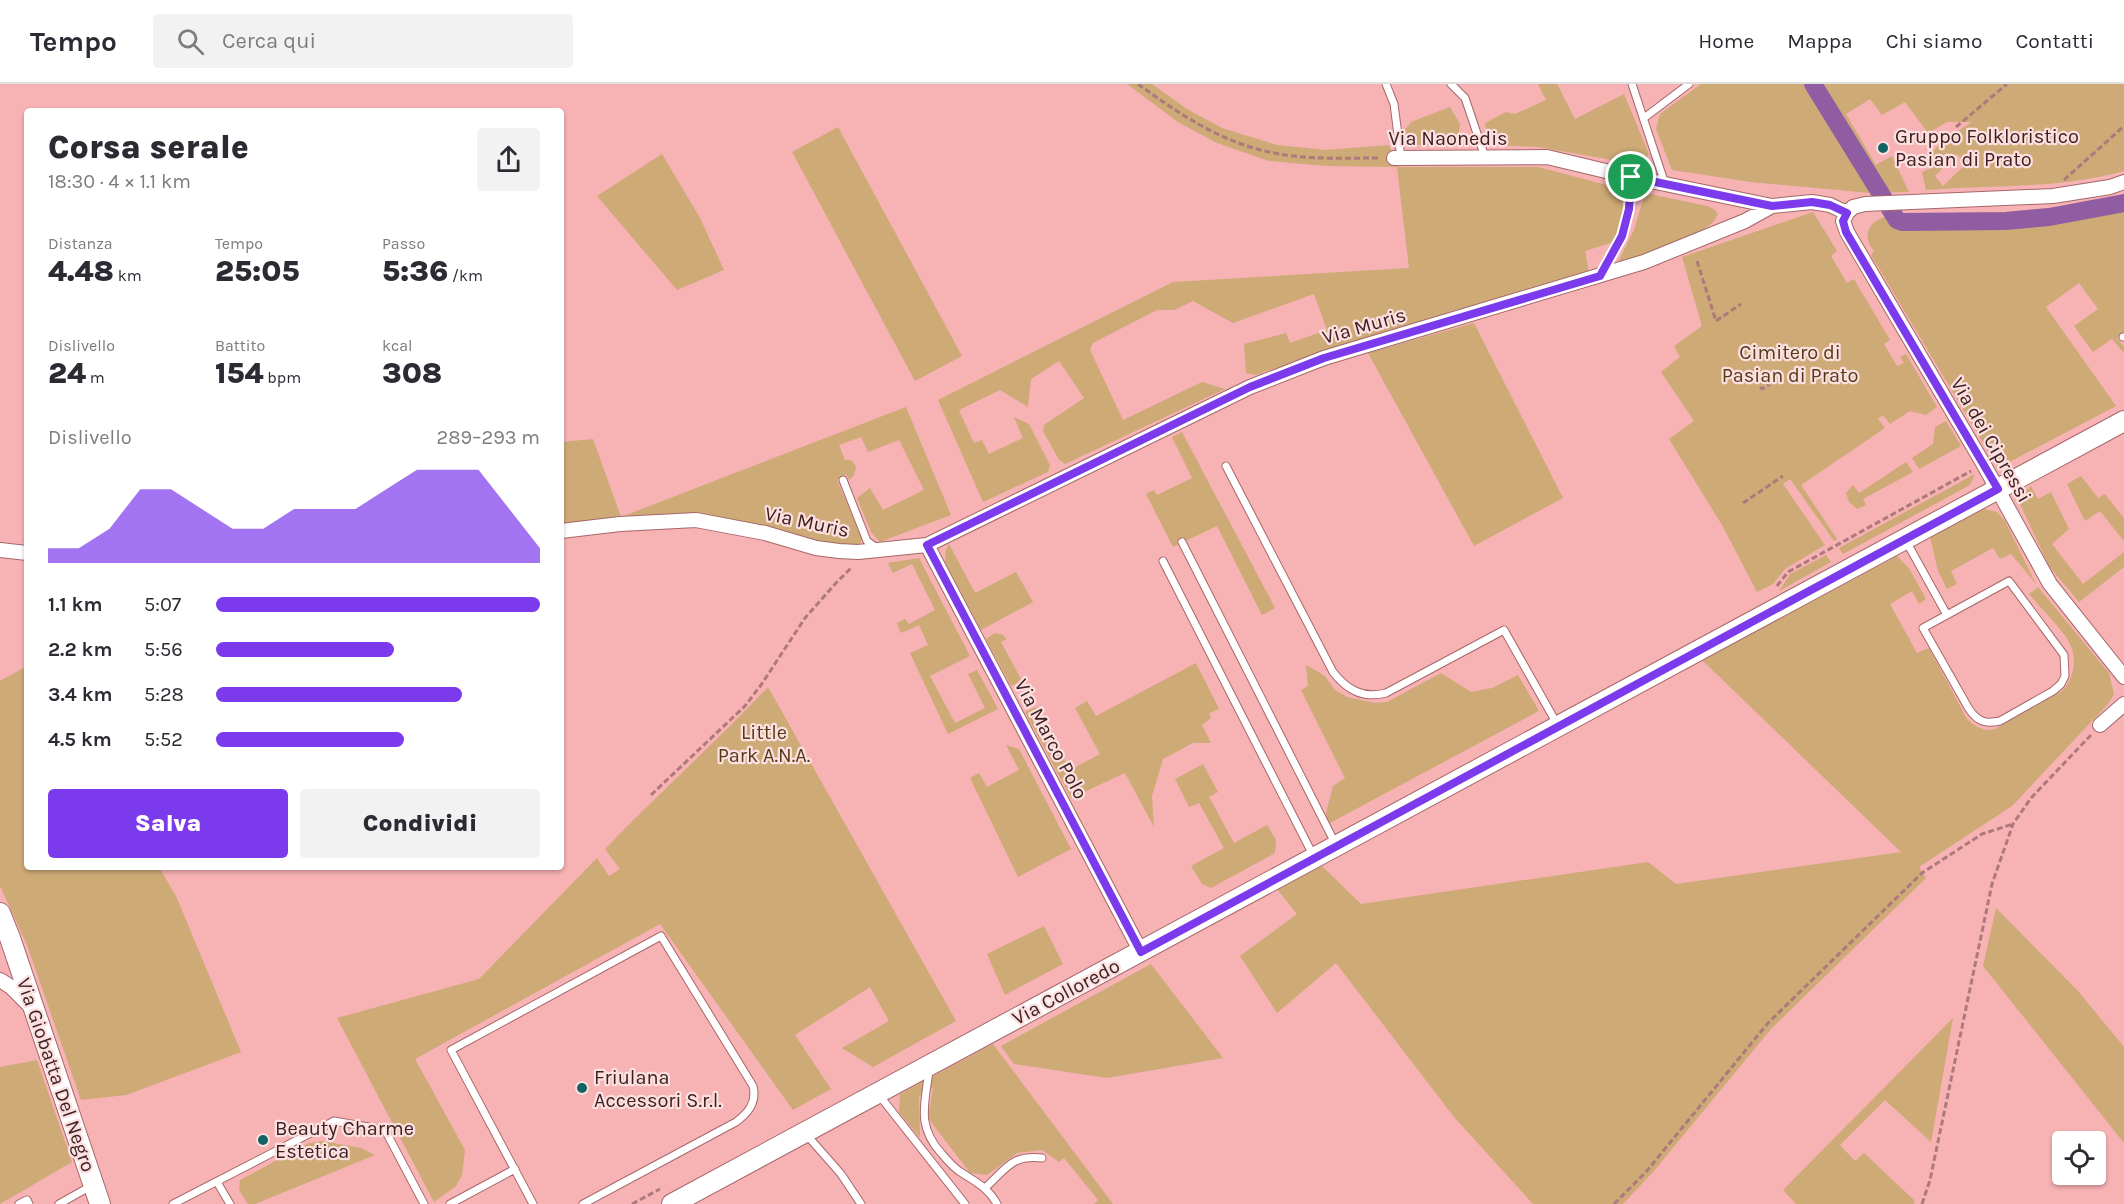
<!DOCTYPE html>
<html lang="it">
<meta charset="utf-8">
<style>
:root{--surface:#fff;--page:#f2f2f3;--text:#2b2b33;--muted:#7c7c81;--line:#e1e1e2;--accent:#7c3aed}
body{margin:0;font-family:Karla,sans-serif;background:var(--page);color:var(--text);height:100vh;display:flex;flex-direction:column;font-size:22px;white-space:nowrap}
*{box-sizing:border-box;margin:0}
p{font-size:20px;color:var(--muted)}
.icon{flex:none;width:33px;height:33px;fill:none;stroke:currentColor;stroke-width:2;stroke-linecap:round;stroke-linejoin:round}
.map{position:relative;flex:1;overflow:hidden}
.sheet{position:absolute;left:24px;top:24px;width:540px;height:762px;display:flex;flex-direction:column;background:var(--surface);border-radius:6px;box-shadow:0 2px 4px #0004}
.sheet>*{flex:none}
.fabs{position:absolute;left:2052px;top:1047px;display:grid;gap:12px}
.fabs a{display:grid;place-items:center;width:54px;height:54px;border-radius:6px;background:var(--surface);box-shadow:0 2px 4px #0004;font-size:30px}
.pin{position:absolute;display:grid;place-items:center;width:51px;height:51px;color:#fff;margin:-26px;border:3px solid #fff;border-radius:50%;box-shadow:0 2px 6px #0007}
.round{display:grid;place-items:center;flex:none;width:63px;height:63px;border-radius:6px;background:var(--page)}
.overview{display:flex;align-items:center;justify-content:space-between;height:102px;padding:0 24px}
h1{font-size:33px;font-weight:800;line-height:45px}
.figures{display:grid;grid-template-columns:repeat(3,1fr);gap:9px;height:102px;padding:6px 24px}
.figures div{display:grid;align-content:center}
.figures b{font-size:30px;font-weight:800}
.figures small{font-size:16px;font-weight:400}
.figures p{font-size:16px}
.chart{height:168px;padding:12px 24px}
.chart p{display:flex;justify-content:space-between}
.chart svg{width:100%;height:108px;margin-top:6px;fill:var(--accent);opacity:.7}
.action{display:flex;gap:12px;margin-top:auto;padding:12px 24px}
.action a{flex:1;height:69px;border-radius:6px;background:var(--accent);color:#fff;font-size:24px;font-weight:800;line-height:69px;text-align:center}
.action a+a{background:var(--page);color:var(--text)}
ul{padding:0 24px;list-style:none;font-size:20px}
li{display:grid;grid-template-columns:96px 72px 1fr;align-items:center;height:45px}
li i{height:15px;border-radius:8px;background:var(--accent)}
header{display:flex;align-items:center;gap:36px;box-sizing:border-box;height:84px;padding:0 30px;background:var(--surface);border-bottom:2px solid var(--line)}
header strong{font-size:28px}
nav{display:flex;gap:33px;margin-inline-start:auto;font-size:21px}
.search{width:420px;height:54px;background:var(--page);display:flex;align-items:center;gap:15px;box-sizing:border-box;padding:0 21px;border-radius:6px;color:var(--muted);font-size:22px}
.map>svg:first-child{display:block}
.green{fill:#cdaa76;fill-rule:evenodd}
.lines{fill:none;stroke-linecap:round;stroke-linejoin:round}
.canal{stroke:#905ca2;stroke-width:18}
.lane-casing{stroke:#a6676a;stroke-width:9}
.street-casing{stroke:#a6676a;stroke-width:16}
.secondary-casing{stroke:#a6676a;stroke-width:22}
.path{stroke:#ad797b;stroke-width:3;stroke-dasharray:6 3;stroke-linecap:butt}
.lane{stroke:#fff;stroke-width:7}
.street{stroke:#fff;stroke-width:14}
.secondary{stroke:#fff;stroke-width:20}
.route-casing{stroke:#fff;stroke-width:12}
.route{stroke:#7c3aed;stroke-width:8}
.poi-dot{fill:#136364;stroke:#fddfdf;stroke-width:2}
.labels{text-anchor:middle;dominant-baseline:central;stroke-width:4.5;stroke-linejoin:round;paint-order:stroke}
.poi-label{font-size:20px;fill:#3b2122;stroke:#fddfdf;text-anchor:start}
.street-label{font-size:20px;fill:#3b2122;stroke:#fddfdf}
.park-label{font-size:20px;fill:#523c18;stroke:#fddfdf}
</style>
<header>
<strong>Tempo</strong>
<div class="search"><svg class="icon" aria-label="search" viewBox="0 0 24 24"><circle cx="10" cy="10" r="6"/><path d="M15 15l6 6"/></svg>Cerca qui</div>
<nav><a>Home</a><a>Mappa</a><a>Chi siamo</a><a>Contatti</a></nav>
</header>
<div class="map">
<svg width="2124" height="1120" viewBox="0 0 2124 1120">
<rect width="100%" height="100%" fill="#f7b2b4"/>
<path class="green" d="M1127,0H1152L1187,25L1222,44L1277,61L1326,66L1389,61L1398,83H1538L1618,104L1624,126L1614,158L1585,167L1589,188C1478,222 1365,251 1256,291L1246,289L1244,260L1286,249L1290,259L1327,246L1314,210L1233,239L1193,217L1174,226H1157L1093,259L1090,266L1123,336L1202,298L1225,305L1065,380L1059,376L1043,347L1044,341L1084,314L1059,277L1031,295L1028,323L1000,306L959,326L974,359L982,356L989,370L1023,354L1014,333L1029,340L1050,381L1048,388L983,418L938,316L1173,198L1409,184L1397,83L1326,82L1269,77L1217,59L1178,38Z
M1538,0H1557L1575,35L1624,10L1649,70L1641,81L1538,63L1497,61L1487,51L1485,39L1506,28L1515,30L1546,16Z
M1701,0H2124V87C2060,105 1992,101 1926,106L1922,88L1931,84L1933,67L1943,57L1972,38H1947L1928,49L1905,18L1882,31L1870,15L1846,30L1876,81L1892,72L1909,108L1870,109L1751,98L1672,86L1656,45L1660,30ZM1957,70L1966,80L1943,102L1935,92Z
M1450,23L1460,40L1457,61H1408L1405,46L1411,38Z
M838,43L962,272L915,297L792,68Z
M662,70L700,134L724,186L677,206L597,112Z
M1645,109L1707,122L1714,125L1718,130C1711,152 1640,174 1618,178L1634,146Z
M2124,112V126L2121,127L2124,130V249L2117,254L2124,263V269L2112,255L2093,268L2074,242L2098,225L2079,199L2046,223L2116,322L1998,384L1871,171L1874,167C1861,152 1869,136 1888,132C1967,130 2047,130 2124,112Z
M1813,128L1837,167L1831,172L1847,199L1854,195L1890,256L1884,260L1897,282L1904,279L1900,273L1906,270L1937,323L1926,331L1910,327L1890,340L1883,331L1878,335L1885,344L1801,401L1837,455L1834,457L1790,395L1783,400L1825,461L1785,485L1773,500L1757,508L1722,441L1669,355L1694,337L1661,288L1680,273L1674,262L1702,242L1682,173Z
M1474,239L1563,414L1474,462L1368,269Z
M906,323L951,431L880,458L871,448L857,414L870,404L883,426L924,406L899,356L868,368L861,353L839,361L845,376H851L856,382L854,391L849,396L846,390L837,396L862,455L859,463L834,462L718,434L620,433L561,440V358L593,355L621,433Z
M1946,337L1961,362L1919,385L1912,374L1933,360L1935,343Z
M1182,348L1275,524L1262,531L1217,442L1173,463L1146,410L1154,406L1157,411L1192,394L1172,353Z
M1906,378L1913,388L1863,415L1866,421L1857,425L1849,418L1846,409L1853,401L1859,409Z
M1975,390L1970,401L1843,470L1839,464Z
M2081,392L2098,414L2105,410L2124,434V457L2100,427L2085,437L2067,400Z
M2031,402L2038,415L2051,408L2069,445L2052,460L2083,500L2124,468V483L2079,518L2049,482L2020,420L2021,412Z
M1984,425L1997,428L2005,437L2036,500L2011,470L2000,475L1993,464L1951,487L1957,500L1947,505L1938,487L1930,453Z
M949,460L975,509L1016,488L1033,518L981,546L945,478L946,466Z
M1826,471L1831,478L1779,507L1790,490Z
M1897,472L1909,484L1926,515L1919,520L1912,507L1890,520L1917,569L1929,564L1967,635C1976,643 1983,648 1995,645L2062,607C2074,596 2078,573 2069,558C2060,542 2041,525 2029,510L2038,503L2109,589L2114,610L2108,620L2012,722L1919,783L1926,794L1771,945L1653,1088L1623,1120H1533L1454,1033L1336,879L1277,929L1240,872L1297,830L1277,805L1322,782L1361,820L1648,778L1676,800L1901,768L1702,576Z
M919,474L970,572L930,592L955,639L985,624L968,590L977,586L998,625L948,650L910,569L928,561L919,541L901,549L897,539L905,535L909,540L935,526L912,480L893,489L888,479Z
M995,549L1003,551L1007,555L1001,558L1022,597L1011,602L986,555Z
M1196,579L1219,625L1209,629L1211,634L1202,641L1211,659H1193L1163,675L1152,712L1154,743L1125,689L1071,714L1025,628L1036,623L1070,686L1100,670L1075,624L1087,617L1096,632Z
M1306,581L1325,592L1335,606L1347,613L1375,619L1387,618L1441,589L1471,608L1492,604L1518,591L1539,627L1328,740L1326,729L1333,702L1345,694L1301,606L1308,602Z
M27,582V783H159L176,812L241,968L126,1011L81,1016L27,861L0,802V597Z
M768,603L956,937L873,983L842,964L889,937L870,903L795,951L831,1005L793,1026L660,840L415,975L465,1066L462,1091L456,1102L434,1118L337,934L479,895L597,774L609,792L620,785L605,765C659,709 716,658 768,603Z
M1006,661L1019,665L1071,765L1018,793L970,694L979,689L987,703L1019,686Z
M1203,680L1218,708L1209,713L1234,759L1267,741L1276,756L1275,769L1211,804L1202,800L1191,782L1224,764L1199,719L1189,723L1175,695Z
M1996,824L2078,907L2124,963V1059L1983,882Z
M1044,842L1063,880L1005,911L987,870Z
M1151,880L1223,974L1107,994L1014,980L1001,962Z
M1953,934L1931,1058L1885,1016L1840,1061L1855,1077L1864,1069L1915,1117L1914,1120H1796L1783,1106Z
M993,960L1113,1120H1094L1098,1116L1064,1074L1059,1078L1042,1066L1017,1069L987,1091L970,1089L928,1034L933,1004L919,1012L920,1054L899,1028L900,1010Z
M37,976L72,1078L0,1120V983Z
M322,1057L361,1064L375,1071L255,1120H248L239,1106L240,1096L309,1059Z"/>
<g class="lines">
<path class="canal" d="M1813,0L1897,136L1902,138L2006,137L2049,133L2124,119"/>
<defs>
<path id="lane" d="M1386,0L1394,20L1401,74
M1451,0L1465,14L1485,73
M1632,0L1665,100
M1644,34L1689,0
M2123,253H2124
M1226,382L1333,588C1347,606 1363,615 1386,609L1504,546L1557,640
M843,396L867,457L878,465
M1906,457L1947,531
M1182,458L1336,761
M1163,477L1313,771
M2009,497L2064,571L2065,592L2061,600L2053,607L2000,637C1985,640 1978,638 1969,625L1923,544Z
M929,986C925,1020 916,1042 942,1070C947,1076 952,1082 959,1087C974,1097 988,1103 997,1120
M879,1011L965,1120
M805,1049L841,1090L861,1120
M217,1098L230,1120
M986,1103C1007,1084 1011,1071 1042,1074
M19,1120L27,1116L29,1120
M59,1120L91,1102
M173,1120L334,1037L385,1046L424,1120
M450,1120L515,1085
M533,1120L451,966L661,852L753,1002C757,1019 748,1029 736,1038L583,1120"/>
<path id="street" d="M1394,74L1547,73L1631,93L1772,122
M1847,129L1843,137L1847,148L1984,381L2050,500L2124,593
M1847,129L1853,123L1865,120L2053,112L2110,103L2124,98
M561,447L620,440L696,436L765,449L816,464L839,467L858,468L927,461L1250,303L1324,274L1644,178L1745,137L1772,122L1812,118L1830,121L1847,129
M927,461L1141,868
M0,466L27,469
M2100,641L2124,620
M0,896L11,903L30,922"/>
<path id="secondary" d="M0,829L10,854L100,1120
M672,1120L2124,337"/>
</defs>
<use href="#lane" class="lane-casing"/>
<use href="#street" class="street-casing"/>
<use href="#secondary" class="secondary-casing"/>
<path class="path" d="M1138,0C1179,30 1222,59 1274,69C1308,76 1345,74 1380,74
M1956,43L2007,0
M2064,96L2124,42
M1611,172C1623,151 1629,131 1630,107
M1697,177L1716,237L1741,220
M1760,303L1762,305L1770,300
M1743,419L1783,392
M1777,502L1788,488L1971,387
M651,711L745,622L761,601L805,534L836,499L852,483
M632,1120L660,1105
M1614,1120L1646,1088L1768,939L1922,789L1982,750L2013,740
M1922,1120L1930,1096L1992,800L2013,740L2031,714L2091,651"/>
<use href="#lane" class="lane"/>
<use href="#street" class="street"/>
<use href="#secondary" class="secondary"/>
</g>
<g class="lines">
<defs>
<path id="route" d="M1631,93L1772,122L1812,118L1830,121L1847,129L1843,137L1846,148L1998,405L1141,868L927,461L1250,303L1324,274L1600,192L1622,152L1629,125Z"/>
</defs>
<use href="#route" class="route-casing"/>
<use href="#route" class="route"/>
</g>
<g class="poi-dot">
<circle cx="1883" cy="64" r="6"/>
<circle cx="582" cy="1004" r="6"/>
<circle cx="263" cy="1056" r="6"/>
</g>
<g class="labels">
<g class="poi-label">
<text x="1895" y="52">Gruppo Folkloristico<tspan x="1895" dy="23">Pasian di Prato</tspan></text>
<text x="594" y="993">Friulana<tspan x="594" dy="23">Accessori S.r.l.</tspan></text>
<text x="275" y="1044">Beauty Charme<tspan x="275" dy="23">Estetica</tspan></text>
</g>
<g class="street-label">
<text x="1448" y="54">Via Naonedis</text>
<text transform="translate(1364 242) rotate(-16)">Via Muris</text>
<text transform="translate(1991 356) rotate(60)">Via dei Cipressi</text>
<text transform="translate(807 438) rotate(12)">Via Muris</text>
<text transform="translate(1051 655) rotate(62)">Via Marco Polo</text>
<text transform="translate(1066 908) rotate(-28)">Via Colloredo</text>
<text transform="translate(56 991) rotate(71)">Via Giobatta Del Negro</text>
</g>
<g class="park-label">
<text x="1790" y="268">Cimitero di<tspan x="1790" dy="23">Pasian di Prato</tspan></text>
<text x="764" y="648">Little<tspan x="764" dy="23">Park A.N.A.</tspan></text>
</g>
</g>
</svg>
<div class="fabs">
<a><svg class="icon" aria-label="locate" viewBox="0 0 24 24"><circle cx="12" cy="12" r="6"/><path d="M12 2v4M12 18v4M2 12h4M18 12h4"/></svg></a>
</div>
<div class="pin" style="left:1631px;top:93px;background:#1e9e55"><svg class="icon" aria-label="arrive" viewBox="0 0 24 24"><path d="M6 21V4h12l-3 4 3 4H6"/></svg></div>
<section class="sheet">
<div class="overview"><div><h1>Corsa serale</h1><p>18:30 · 4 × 1.1 km</p></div><a class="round"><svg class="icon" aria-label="share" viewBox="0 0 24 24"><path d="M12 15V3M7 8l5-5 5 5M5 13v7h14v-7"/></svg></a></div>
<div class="figures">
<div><p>Distanza</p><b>4.48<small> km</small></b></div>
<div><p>Tempo</p><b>25:05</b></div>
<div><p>Passo</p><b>5:36<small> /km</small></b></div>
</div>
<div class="figures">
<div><p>Dislivello</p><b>24<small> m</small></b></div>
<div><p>Battito</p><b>154<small> bpm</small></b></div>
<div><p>kcal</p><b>308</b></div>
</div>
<div class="chart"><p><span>Dislivello</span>289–293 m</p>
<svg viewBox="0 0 160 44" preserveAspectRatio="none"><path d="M0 44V38L10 38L20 30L30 14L40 14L50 22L60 30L70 30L80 22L90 22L100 22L110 14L120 6L130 6L140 6L150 22L160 38V44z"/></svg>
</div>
<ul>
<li><b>1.1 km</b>5:07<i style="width:100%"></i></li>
<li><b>2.2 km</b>5:56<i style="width:55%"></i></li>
<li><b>3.4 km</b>5:28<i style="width:76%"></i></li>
<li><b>4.5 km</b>5:52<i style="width:58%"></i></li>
</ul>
<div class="action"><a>Salva</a><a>Condividi</a></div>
</section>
</div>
